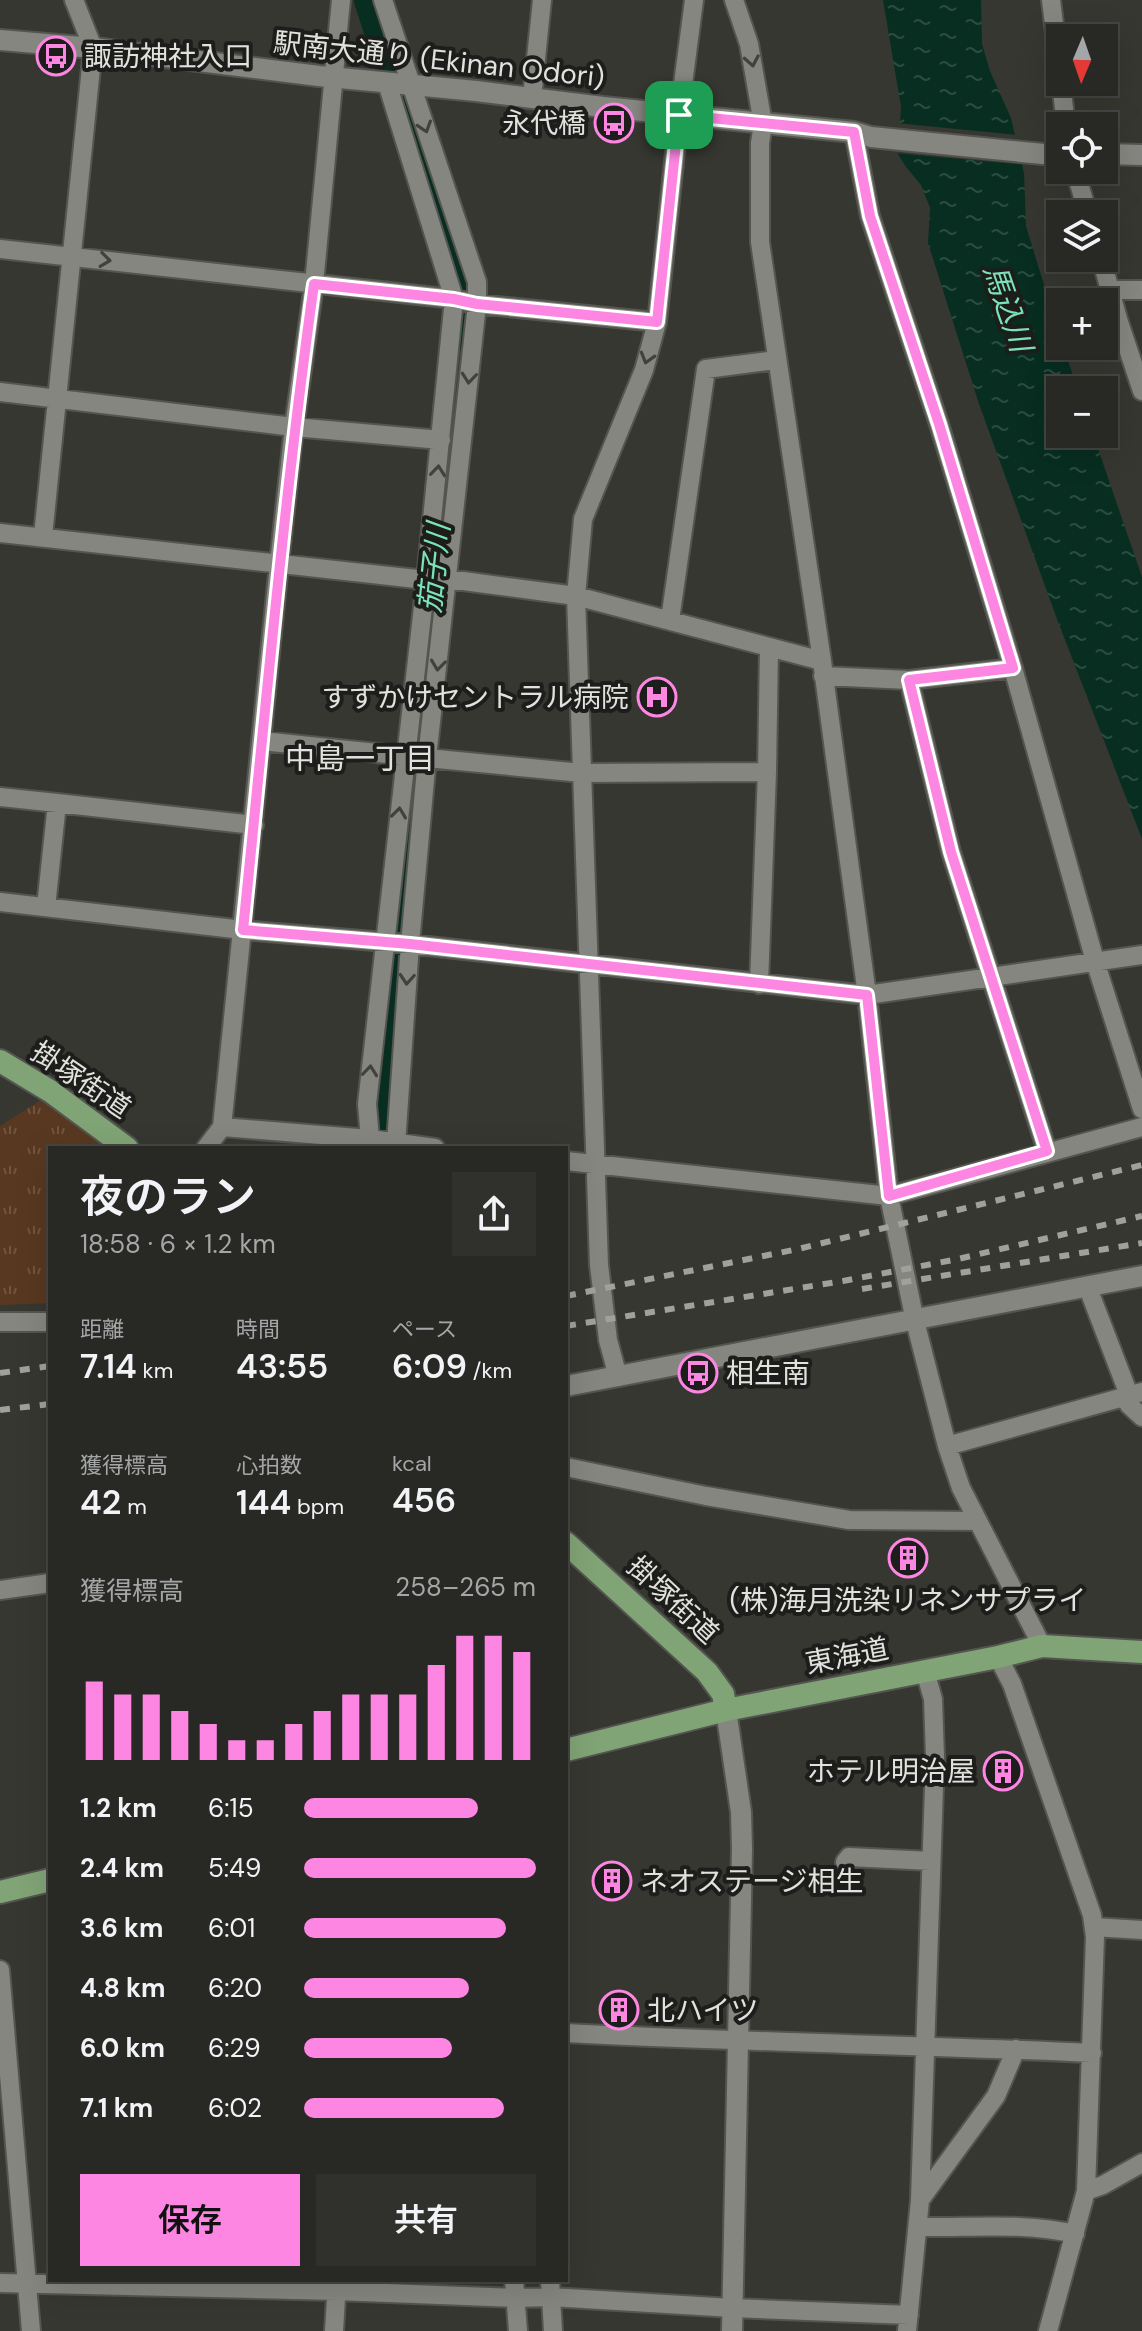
<!DOCTYPE html>
<html lang="ja">
<meta charset="utf-8">
<style>
:root{--surface:#282925;--page:#30312d;--text:#f1f3f6;--muted:#a5a6a7;--line:#444542;--accent:#fd86e3}
body{margin:0;font-family:"DM Sans","Noto Sans JP",sans-serif;background:var(--page);color:var(--text);height:100vh;display:flex;flex-direction:column;font-size:30px;white-space:nowrap}
*{box-sizing:border-box;margin:0}
p{font-size:26px;color:var(--muted)}
.icon{flex:none;width:44px;height:44px;fill:none;stroke:currentColor;stroke-width:2;stroke-linecap:round;stroke-linejoin:round}
.map{position:relative;flex:1;overflow:hidden}
.details{position:absolute;left:48px;top:1146px;width:520px;height:1136px;display:flex;flex-direction:column;background:var(--surface);border-radius:0px;box-shadow:0 8px 32px #0002,0 0 0 2px var(--line)}
.details>*{flex:none}
.needle{width:52px;rotate:182deg}
.controls{position:absolute;left:1046px;top:24px;display:grid;gap:16px}
.controls a{display:grid;place-items:center;width:72px;height:72px;border-radius:0px;background:var(--surface);box-shadow:0 8px 32px #0002,0 0 0 2px var(--line);font-size:40px}
.pin{position:absolute;display:grid;place-items:center;width:68px;height:68px;color:#fff;margin:-34px;border-radius:16px;box-shadow:0 4px 12px #0006}
.round{display:grid;place-items:center;flex:none;width:84px;height:84px;border-radius:0px;background:var(--page)}
.overview{display:flex;align-items:center;justify-content:space-between;height:136px;padding:0 32px}
h1{font-size:44px;font-weight:600;line-height:60px}
.metrics{display:grid;grid-template-columns:repeat(3,1fr);gap:12px;height:136px;padding:8px 32px}
.metrics div{display:grid;align-content:center}
.metrics b{font-size:34px;font-weight:600}
.metrics small{font-size:22px;font-weight:400}
.metrics p{font-size:22px}
.chart{height:224px;padding:16px 32px}
.chart p{display:flex;justify-content:space-between}
.chart svg{width:100%;height:144px;margin-top:8px;stroke:var(--accent);stroke-width:6}
.primary-button{display:flex;gap:16px;margin-top:auto;padding:16px 32px}
.primary-button a{flex:1;height:92px;border-radius:0px;background:var(--accent);color:#111;font-size:32px;font-weight:600;line-height:92px;text-align:center}
.primary-button a+a{background:var(--page);color:var(--text)}
ul{padding:0 32px;list-style:none;font-size:26px}
li{display:grid;grid-template-columns:128px 96px 1fr;align-items:center;height:60px}
li i{height:20px;border-radius:10px;background:var(--accent)}
.map>svg:first-child{display:block}
.park{fill:url(#park-tufts)}
.water{fill:url(#water-ripples)}
.pier{fill:#363731}
.lines{fill:none;stroke-linecap:round;stroke-linejoin:round}
.river{stroke:#072e21;stroke-width:36}
.minor-casing{stroke:#545550;stroke-width:22}
.tertiary-casing{stroke:#545550;stroke-width:24}
.trunk-casing{stroke:#545550;stroke-width:26}
.minor{stroke:#858680;stroke-width:18}
.tertiary{stroke:#858680;stroke-width:20}
.trunk{stroke:#81a476;stroke-width:22}
.rail{stroke:#a0a09c;stroke-width:6;stroke-dasharray:10 10;stroke-linecap:butt}
.oneway{stroke:#41423e}
.route-casing{stroke:#fff;stroke-width:16}
.route{stroke:#fd86e3;stroke-width:10}
.labels{text-anchor:middle;dominant-baseline:central;stroke-width:8;stroke-linejoin:round;paint-order:stroke}
.poi-label{font-size:28px;fill:#e1e1de;stroke:#1d1e1b;text-anchor:start}
.street-label{font-size:28px;fill:#e1e1de;stroke:#1d1e1b}
.water-label{font-size:30px;font-style:italic;fill:#7ce2b9;stroke:#1d1e1b}
.neighbourhood-label{font-size:30px;fill:#e1e1de;stroke:#1d1e1b}
</style>
<div class="map">
<svg width="1142" height="2331" viewBox="0 0 1142 2331">
<defs>
<pattern id="park-tufts" width="24" height="20" patternUnits="userSpaceOnUse" patternTransform="scale(2)"><rect width="24" height="20" fill="#583820"/><path d="M3 7l-1-3M5 7V3M7 7l1-3M15 17l-1-3M17 17v-4M19 17l1-3" fill="none" stroke="#705440"/></pattern>
<pattern id="water-ripples" width="26" height="14" patternUnits="userSpaceOnUse" patternTransform="scale(2)"><rect width="26" height="14" fill="#072e21"/><path d="M2 4q2-2 4 0t4 0M15 11q2-2 4 0t4 0" fill="none" stroke="#2b4c41"/></pattern>
</defs>
<rect width="100%" height="100%" fill="#363731"/>
<path class="park" d="M52,1093L121,1148H50V1303L0,1305V1126Z"/>
<path class="water" d="M883,0H981L982,44L990,71L1011,118L1024,173L1026,226L1060,337V346H1063L1078,390H1060V434H1093L1142,577V839L1057,619L979,404L928,243L930,208L921,185L906,167L898,154L901,107Z"/>
<path class="pier" d="M896,123L1019,135L1026,165L894,153Z"/>
<g class="lines">
<path class="river" d="M372,0L457,263L461,319L460,331
M389,1148L383,1124L394,952L408,815"/>
<defs>
<path id="minor" d="M383,0L477,282V304L427,758L410,944L396,1144L398,1148
M734,0L749,44L763,124L760,143V242L822,661L867,995L889,1196L1142,1127
M1051,0L1060,73
M1061,82L1066,126
M532,98L542,0
M854,132L870,216L939,424L1013,668L1095,961L1142,1109
M1075,170L1088,214
M0,249L454,299L477,304L657,322
M1101,258L1118,319L1142,391
M1110,290H1142
M0,392L294,427L441,440
M0,533L426,580L448,579L576,596L822,661
M43,536L93,48L74,0
M670,620L706,369L776,360
M823,676L909,680L1013,668
M909,680L951,852L1047,1151
M262,741L406,756
M427,758L582,773L767,772
M0,797L57,803L46,907
M57,803L254,825
M0,902L243,930L410,944L867,995L1142,955
M759,984L767,772L769,648
M222,1127L370,1139L435,1148
M206,1148L222,1127L279,564L294,427L314,284L341,0
M374,1148L370,1139L367,1104L426,580L454,299L387,83
M566,1161L889,1196L915,1321L947,1446L961,1488L1042,1646
M1088,1288L1129,1395
M0,1322H50
M618,1377L608,1340L599,1265L576,596L583,519L644,370L657,322L679,115L694,0
M1126,1396L1129,1405L1142,1417
M947,1446L1142,1392
M566,1467L706,1496L849,1520L978,1521
M0,1590L50,1583
M998,1657L1012,1684L1092,1915L1095,1937L1086,2191L1048,2331
M845,1862L849,1857L931,1861
M1094,1927L1142,1930
M0,1970L31,2331
M566,2033C741,2042 916,2045 1092,2053
M1086,2191L1103,2185L1142,2163
M920,2200L996,2096L1016,2049
M918,2227C969,2228 1024,2222 1075,2234
M514,2280L518,2331
M550,2280L553,2331
M0,2283L336,2291L515,2298L551,2297L732,2308L909,2315
M334,2331L337,2282
M907,2331L920,2200L935,1757L933,1699L925,1671"/>
<path id="tertiary" d="M0,40L93,48L319,76L476,91L603,107L854,132L871,137L1043,154H1060
M1104,154L1142,155
M566,1386L1142,1276
M726,1710L741,1812L742,1849L732,2331"/>
<path id="trunk" d="M0,1061L50,1091L127,1148
M566,1543L707,1672L723,1694L726,1710
M566,1750L726,1710L998,1657L1042,1646L1142,1652
M0,1892L50,1880"/>
</defs>
<use href="#minor" class="minor-casing"/>
<use href="#tertiary" class="tertiary-casing"/>
<use href="#trunk" class="trunk-casing"/>
<use href="#minor" class="minor"/>
<use href="#tertiary" class="tertiary"/>
<use href="#trunk" class="trunk"/>
<path class="rail" d="M862,1289L1142,1243
M566,1296L798,1249L1142,1165
M566,1326L843,1281L958,1259L1142,1216
M0,1373L50,1366
M0,1410L50,1404"/>
</g>
<defs><path id="oneway-chevron" d="M-2-3.5L2.5 0L-2 3.5" fill="none" stroke-width="1.6" stroke-linecap="round" stroke-linejoin="round" transform="scale(2)"/></defs>
<g class="oneway">
<use href="#oneway-chevron" transform="translate(752 61) rotate(80)"/>
<use href="#oneway-chevron" transform="translate(425 127) rotate(72)"/>
<use href="#oneway-chevron" transform="translate(105 260) rotate(7)"/>
<use href="#oneway-chevron" transform="translate(647 358) rotate(106)"/>
<use href="#oneway-chevron" transform="translate(469 378) rotate(96)"/>
<use href="#oneway-chevron" transform="translate(438 471) rotate(-84)"/>
<use href="#oneway-chevron" transform="translate(438 665) rotate(97)"/>
<use href="#oneway-chevron" transform="translate(399 813) rotate(-83)"/>
<use href="#oneway-chevron" transform="translate(407 979) rotate(94)"/>
<use href="#oneway-chevron" transform="translate(370 1071) rotate(-84)"/>
</g>
<g class="lines">
<defs>
<path id="route" d="M679,115L854,132L870,216L939,424L1013,668L909,680L951,852L1047,1151L889,1196L867,995L410,944L243,930C265,715 284,499 314,284L454,299L477,304L657,322Z"/>
</defs>
<use href="#route" class="route-casing"/>
<use href="#route" class="route"/>
</g>
<defs>
<symbol id="bus-ring" viewBox="-11 -11 22 22"><circle r="9.5" fill="#1d1e1b" stroke="#fd86e3" stroke-width="1.5"/><path d="M-5-6H5V4H4V6H2V4H-2V6H-4V4H-5ZM-3.5-4V0h7V-4ZM-3.5 1.2v1.5H-2V1.2ZM2 1.2v1.5H3.5V1.2Z" fill="#fd86e3"/></symbol>
<symbol id="hospital-ring" viewBox="-11 -11 22 22"><circle r="9.5" fill="#1d1e1b" stroke="#fd86e3" stroke-width="1.5"/><path d="M-5-5h3v3.5h4V-5h3V5h-3V1.5h-4V5h-3Z" fill="#fd86e3"/></symbol>
<symbol id="building-ring" viewBox="-11 -11 22 22"><circle r="9.5" fill="#1d1e1b" stroke="#fd86e3" stroke-width="1.5"/><path d="M-4-6H4V6H1V3H-1V6H-4ZM-2.5-4.3h1.7v1.8h-1.7ZM.8-4.3h1.7v1.8H.8ZM-2.5-1h1.7V.8h-1.7ZM.8-1h1.7V.8H.8Z" fill="#fd86e3"/></symbol>
</defs>
<g fill-rule="evenodd">
<use href="#bus-ring" x="34" y="34" width="44" height="44"/>
<use href="#bus-ring" x="592" y="101" width="44" height="44"/>
<use href="#hospital-ring" x="635" y="675" width="44" height="44"/>
<use href="#bus-ring" x="676" y="1351" width="44" height="44"/>
<use href="#building-ring" x="886" y="1536" width="44" height="44"/>
<use href="#building-ring" x="981" y="1749" width="44" height="44"/>
<use href="#building-ring" x="590" y="1859" width="44" height="44"/>
<use href="#building-ring" x="597" y="1988" width="44" height="44"/>
</g>
<g class="labels">
<g class="poi-label">
<text x="84" y="56">諏訪神社入口</text>
<text x="586" y="123" text-anchor="end">永代橋</text>
<text x="629" y="697" text-anchor="end">すずかけセントラル病院</text>
<text x="726" y="1373">相生南</text>
<text x="908" y="1600" text-anchor="middle">(株)海月洗染リネンサプライ</text>
<text x="975" y="1771" text-anchor="end">ホテル明治屋</text>
<text x="640" y="1881">ネオステージ相生</text>
<text x="647" y="2010">北ハイツ</text>
</g>
<g class="street-label">
<text transform="translate(439 60) rotate(6)">駅南大通り (Ekinan Odori)</text>
<text transform="translate(81 1080) rotate(34)">掛塚街道</text>
<text transform="translate(673 1600) rotate(43)">掛塚街道</text>
<text transform="translate(847 1656) rotate(-11)">東海道</text>
</g>
<g class="water-label">
<text transform="translate(1008 308) rotate(71)">馬込川</text>
<text transform="translate(434 568) rotate(-84)">茄子川</text>
</g>
<g class="neighbourhood-label">
<text x="360" y="758">中島一丁目</text>
</g>
</g>
</svg>
<div class="controls">
<a><svg class="needle" viewBox="-14 -14 28 28"><path d="M0-13l5 13h-10z" fill="#e53935"/><path d="M0 13l5-13h-10z" fill="#a5a6a7"/></svg></a>
<a><svg class="icon" aria-label="locate" viewBox="0 0 24 24"><circle cx="12" cy="12" r="6"/><path d="M12 2v4M12 18v4M2 12h4M18 12h4"/></svg></a>
<a><svg class="icon" aria-label="layers" viewBox="0 0 24 24"><path d="M12 4l9 5-9 5-9-5zM3 14l9 5 9-5"/></svg></a>
<a>+</a>
<a>−</a>
</div>
<div class="pin" style="left:679px;top:115px;background:#1e9e55"><svg class="icon" aria-label="arrive" viewBox="0 0 24 24"><path d="M6 21V4h12l-3 4 3 4H6"/></svg></div>
<section class="details">
<div class="overview"><div><h1>夜のラン</h1><p>18:58 · 6 × 1.2 km</p></div><a class="round"><svg class="icon" aria-label="share" viewBox="0 0 24 24"><path d="M12 15V3M7 8l5-5 5 5M5 13v7h14v-7"/></svg></a></div>
<div class="metrics">
<div><p>距離</p><b>7.14<small> km</small></b></div>
<div><p>時間</p><b>43:55</b></div>
<div><p>ペース</p><b>6:09<small> /km</small></b></div>
</div>
<div class="metrics">
<div><p>獲得標高</p><b>42<small> m</small></b></div>
<div><p>心拍数</p><b>144<small> bpm</small></b></div>
<div><p>kcal</p><b>456</b></div>
</div>
<div class="chart"><p><span>獲得標高</span>258–265 m</p>
<svg viewBox="0 0 160 44" preserveAspectRatio="none"><path d="M5 44V20M15 44V24M25 44V24M35 44V29M45 44V33M55 44V38M65 44V38M75 44V33M85 44V29M95 44V24M105 44V24M115 44V24M125 44V15M135 44V6M145 44V6M155 44V11"/></svg>
</div>
<ul>
<li><b>1.2 km</b>6:15<i style="width:75%"></i></li>
<li><b>2.4 km</b>5:49<i style="width:100%"></i></li>
<li><b>3.6 km</b>6:01<i style="width:87%"></i></li>
<li><b>4.8 km</b>6:20<i style="width:71%"></i></li>
<li><b>6.0 km</b>6:29<i style="width:64%"></i></li>
<li><b>7.1 km</b>6:02<i style="width:86%"></i></li>
</ul>
<div class="primary-button"><a>保存</a><a>共有</a></div>
</section>
</div>
